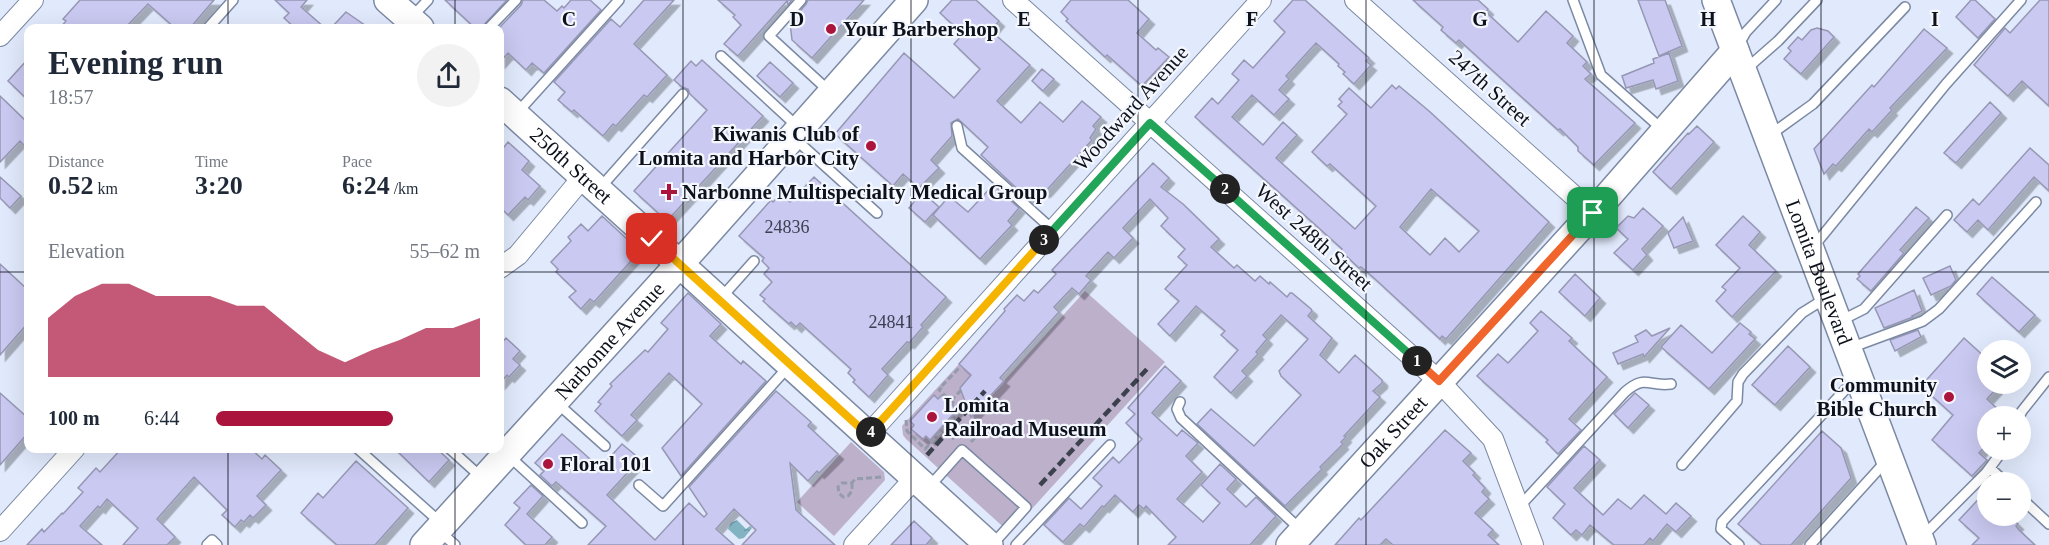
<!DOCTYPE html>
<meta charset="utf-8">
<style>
:root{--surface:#fff;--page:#f2f2f3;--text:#1f2937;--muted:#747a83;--accent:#aa143d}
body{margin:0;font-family:"Times New Roman",serif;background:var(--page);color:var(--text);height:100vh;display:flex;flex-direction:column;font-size:22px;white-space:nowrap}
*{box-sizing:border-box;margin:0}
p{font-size:20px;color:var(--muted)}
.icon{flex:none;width:33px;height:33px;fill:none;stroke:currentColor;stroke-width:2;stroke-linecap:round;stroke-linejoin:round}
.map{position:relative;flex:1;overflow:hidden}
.sheet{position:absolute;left:24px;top:24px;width:480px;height:429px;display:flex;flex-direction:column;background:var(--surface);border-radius:12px;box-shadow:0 6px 24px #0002}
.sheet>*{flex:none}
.fabs{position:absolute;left:1977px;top:340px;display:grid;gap:12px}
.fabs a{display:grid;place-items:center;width:54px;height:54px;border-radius:50%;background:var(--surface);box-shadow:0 6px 24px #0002;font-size:30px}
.pin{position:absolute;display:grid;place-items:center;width:51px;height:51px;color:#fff;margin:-26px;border-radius:12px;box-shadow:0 3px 9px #0006}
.km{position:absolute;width:30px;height:30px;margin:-15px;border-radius:50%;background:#222;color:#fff;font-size:16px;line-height:30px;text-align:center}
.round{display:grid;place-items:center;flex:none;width:63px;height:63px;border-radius:32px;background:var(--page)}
.head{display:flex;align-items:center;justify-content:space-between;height:102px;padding:0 24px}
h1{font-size:33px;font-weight:600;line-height:45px}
.stats{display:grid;grid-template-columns:repeat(3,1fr);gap:9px;height:102px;padding:6px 24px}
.stats div{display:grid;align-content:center}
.stats b{font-size:26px;font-weight:600}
.stats small{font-size:16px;font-weight:400}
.stats p{font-size:16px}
.chart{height:168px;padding:12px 24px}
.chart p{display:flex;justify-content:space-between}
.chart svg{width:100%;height:108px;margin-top:6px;fill:var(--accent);opacity:.7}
ul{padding:0 24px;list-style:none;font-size:20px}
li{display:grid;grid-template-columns:96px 72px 1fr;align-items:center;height:45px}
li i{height:15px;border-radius:8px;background:var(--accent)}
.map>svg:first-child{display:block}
.park{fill:#bdb0cb}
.water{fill:url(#water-ripples)}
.building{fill:#c9c9f1;stroke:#9797b4;stroke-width:1.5;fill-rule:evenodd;filter:url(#shadow)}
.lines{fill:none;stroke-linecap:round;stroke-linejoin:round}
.lane-casing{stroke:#7b89a3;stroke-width:12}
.street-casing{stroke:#7b89a3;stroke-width:22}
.secondary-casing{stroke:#7b89a3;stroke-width:30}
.path{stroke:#949baa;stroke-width:3;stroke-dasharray:6 3;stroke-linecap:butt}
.lane{stroke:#fff;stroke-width:9}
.street{stroke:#fff;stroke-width:20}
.secondary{stroke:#fff;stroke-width:27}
.rail{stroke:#3c424d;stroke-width:4.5;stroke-dasharray:9 4.5;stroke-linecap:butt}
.split-1-casing{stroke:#fff;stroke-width:12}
.split-2-casing{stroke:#fff;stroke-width:12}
.split-3-casing{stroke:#fff;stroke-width:12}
.split-4-casing{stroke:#fff;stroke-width:12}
.split-5-casing{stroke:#fff;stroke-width:12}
.split-1{stroke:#f0652b;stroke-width:8}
.split-2{stroke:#22a559;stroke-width:8}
.split-3{stroke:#22a559;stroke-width:8}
.split-4{stroke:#f5b400;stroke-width:8}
.split-5{stroke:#f5b400;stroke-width:8}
.grid{fill:none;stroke:#0c111b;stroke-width:1.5;stroke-opacity:0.55}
.poi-dot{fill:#aa143d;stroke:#f4f7fd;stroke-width:2}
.labels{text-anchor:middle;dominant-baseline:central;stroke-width:4.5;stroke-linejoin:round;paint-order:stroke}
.number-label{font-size:18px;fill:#3b3f50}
.poi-label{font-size:21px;font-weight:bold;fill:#0c111b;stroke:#f4f7fd;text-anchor:start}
.street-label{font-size:21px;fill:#0c111b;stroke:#f4f7fd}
.grid-label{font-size:20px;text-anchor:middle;font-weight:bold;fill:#0c111b;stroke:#f4f7fd;stroke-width:4.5;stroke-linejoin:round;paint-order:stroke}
</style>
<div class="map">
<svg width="2049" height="545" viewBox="0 0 2049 545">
<defs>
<pattern id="water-ripples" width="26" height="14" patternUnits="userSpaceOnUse" patternTransform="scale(1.5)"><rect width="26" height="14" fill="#82b3c2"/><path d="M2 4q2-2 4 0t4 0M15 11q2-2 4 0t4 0" fill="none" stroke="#6f99a6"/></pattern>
<filter id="shadow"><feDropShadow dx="5.5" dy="5.5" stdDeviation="0" flood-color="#0004"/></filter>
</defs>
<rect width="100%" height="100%" fill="#e1eafc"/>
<path class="park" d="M1085,291L1165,362L1010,533L906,439L903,435L902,426L959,364L992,394Z
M851,442L884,472L885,480L834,536L797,502Z"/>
<path class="water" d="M737,520L746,529L750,526L752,528L744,538L739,539L728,529L731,523Z"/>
<path class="building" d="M80,0H214L190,28H175L148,4L125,28H60L66,21L63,19Z
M275,0H307L301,7L325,28H295L284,18L289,13Z
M445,0H507L481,28H475Z
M523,0H544L557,11L562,6L564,8L571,0H590L601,10L544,73L532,63L526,70L508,53L500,62V27L521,5Z
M644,0H674L634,44L667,75L647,97L644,95L616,126L613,124L603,136L574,110L572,112L558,100L565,92L554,82L611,19L620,27Z
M718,0H792L788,5L787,1L738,56L724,44L741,25L733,17L735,15Z
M808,0H864L812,58L792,40L790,23L806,4Z
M952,0H976L999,21L991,31L1030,65L997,101L1021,123L1040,102L1063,122L1082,101L1101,117L1093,126L1096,129L1090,138L1092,140L1046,191L1044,192L1038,187L1027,198L981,155L988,147L958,119L951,123L952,136L931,160L939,168L919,188L903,174L893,186L835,134L904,53L954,98L980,69L954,44L963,34L940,13Z
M1071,0H1128L1149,19L1137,33L1156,50L1158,48L1169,57L1142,86L1107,55L1105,57L1066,21L1068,19L1061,12Z
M1293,0H1305L1369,58L1366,61L1371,65L1354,84L1343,74L1345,72L1338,66L1339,64L1316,43L1286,76L1289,79L1279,90L1289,99L1274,115L1252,95L1232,117L1263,145L1283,122L1297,135L1276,158L1355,229L1376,206L1330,164L1327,166L1312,152L1347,114L1338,106L1342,102L1339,99L1349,88L1371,108L1392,85L1396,89L1399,86L1429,111L1549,222L1446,339L1442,336L1440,339L1374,278L1361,267L1359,268L1341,251L1342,249L1195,117L1212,98L1218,104L1239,80L1232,74L1244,60L1253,68L1285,32L1274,21ZM1431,189L1479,231L1459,252L1445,238L1430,255L1400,227Z
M1413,0H1478L1488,9L1486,12L1518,42L1546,11L1573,36L1567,43L1587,62L1583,66L1591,74L1585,79L1635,123L1594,165L1578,151V147L1560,129L1558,130L1459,40L1456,43L1441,30L1443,27Z
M1638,0H1665L1682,46L1659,56Z
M1971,0H1975L1995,19L1978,38L1956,17Z
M2040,0H2049V106L2022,81L2008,96L1974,65L2005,28L2010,33Z
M346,12L369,28H331Z
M1817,28L1828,31L1834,37L1801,74L1784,59L1791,51L1788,48L1798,37L1802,40L1811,30Z
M1924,29L1947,48L1890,108L1892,110L1872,132L1869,129L1836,166L1833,164L1824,174L1814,149L1872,85L1874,87Z
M1669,53L1678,81L1656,89L1653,80L1626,88L1622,76L1654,63L1653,59Z
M28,59V100L8,81Z
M702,60L763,116L667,221L634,191L707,110L690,94L688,89L682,87L674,80L691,61L696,66Z
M770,62L793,83L780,97L757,76Z
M1042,69L1054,79L1043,91L1032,81Z
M0,96L28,123V149L20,141L0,162Z
M1990,102L2001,113L1956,163L1944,153Z
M1697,126L1714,142L1671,189L1653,172L1688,133L1689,134Z
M508,142L529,161L522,170L540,186L528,200L525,197L508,215L500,207V152Z
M2030,148L2049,165V191L2034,177L1988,230L1978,220L1967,232L1954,220L1973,199L1979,205Z
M1153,163L1169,178L1161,187L1183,204L1219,239L1211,247L1234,268L1237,265L1255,281L1260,276L1269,284L1270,282L1287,297L1290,293H1292L1311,309L1312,311L1308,316L1332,338L1320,355L1339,373L1355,355L1382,380V383L1373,391L1380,397L1344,436L1346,437L1341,442L1343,444L1320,467L1322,469L1285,506L1197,424L1211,409L1254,446L1301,395L1281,376L1279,371L1308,339L1281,315L1263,335L1267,339L1256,352L1258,354L1242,371L1247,376L1231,393L1214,377L1238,350L1221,335L1225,331L1196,306L1170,336L1158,324L1179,301L1165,289L1187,265L1178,257L1185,249L1161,226L1168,218L1150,199L1123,228L1133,238L1114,258L1108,252L1086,276L1091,280L1079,294L1072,288L1054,307L1059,312L1000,378L1004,381L971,417L960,388L971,375L959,364L1005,311L1004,309L1017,295L1024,301L1034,290L1038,293L1056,274L1052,270Z
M0,177L21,196L10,208L0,198Z
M814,177L946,297L921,325L923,327L909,343L907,342L882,369L888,375L869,397L853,382L855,380L848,373L851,369L800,323L796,327L791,322L789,324L763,301L765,299L760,295L772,282L764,274L769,268L762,261L764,258L739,236L771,200L773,202L781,194L790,202Z
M993,185L1019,208L1008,221L1012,225L980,259L933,215L949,196L968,212Z
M922,192L939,207L925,222L909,208Z
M1916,207L1929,218L1900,250L1904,253L1871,291L1857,279L1860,276L1858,274Z
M1643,208L1663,226L1642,249L1647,255L1633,270L1614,253L1628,239L1616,228L1628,216L1634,218Z
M602,216L640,251L594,302L590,299L581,309L569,297L576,291L556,272L558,269L551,262L571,241L568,237L581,224L588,231Z
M1743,216L1760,232L1749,245L1776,271L1732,317L1716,301L1726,290L1722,287L1740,268L1716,245Z
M1683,217L1693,241L1674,248L1668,233Z
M0,264L28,290V323L0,355Z
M1950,266L1956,280L1951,286L1931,295L1923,278Z
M1575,274L1600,298L1585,316L1559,292Z
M1992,277L2035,315L2019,332L1977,294Z
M1914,290L1922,311L1912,316L1913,317L1884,328L1875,308Z
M688,293L721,324L710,336L741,364L743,361L766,381L681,476L662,448L702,404L669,373L631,415L637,420L622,436L595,411L601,404L598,402L612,386L610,384L645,350L648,352L668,329L661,323Z
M1541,311L1572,338L1569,341L1607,377L1569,419L1581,430L1558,454L1546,442L1548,440L1477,376L1498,354L1508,363L1538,331L1530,323Z
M1740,323L1751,332L1749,334L1755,339L1709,389L1661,347L1681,325L1712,353Z
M1670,328L1644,357L1643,354L1618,364L1613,353L1638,342L1635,336L1646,330L1652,336Z
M1918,330L1921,337L1895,351L1890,340Z
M506,338L520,351L513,359L520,365L509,377L507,375L500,383V345Z
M1964,338L1988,360V363L1979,372L1988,380V384H1992L1997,388L1987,399L2006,417H1988V443L1979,453L1987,460L1972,476L1932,440L1953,415L1921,386Z
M1788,346L1810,367L1775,405L1752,385Z
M1165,366L1181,381L1152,413L1177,436L1182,430L1198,443L1186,456L1202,472L1177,499L1203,522L1220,503L1201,485L1220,464L1236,479L1227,489L1246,507L1256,497L1276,516L1250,545H1168L1176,537L1146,506L1144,509L1139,505L1133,512L1115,495L1104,507L1102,506L1084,527L1080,524L1063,542L1044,525L1069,498L1081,509L1102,486L1093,478L1113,457L1119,463L1142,439L1126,423L1135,414L1128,408Z
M776,391L811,422L808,426L838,454L819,473L817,471L808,481L790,463L796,510L835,545H742L756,530L734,509L716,529L734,545H588L606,526L556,482L552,486L540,475L544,471L535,463L562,434L600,468L622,444L640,459L607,495L655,540L689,503L704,517L707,514L689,487Z
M0,393L28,418V433L0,465Z
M1635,393L1649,405L1628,428L1614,414Z
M934,395L938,399L942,395L957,410L930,440L926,436L923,439L911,429L914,425L910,421Z
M1445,430L1471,453L1463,461L1475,473L1473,475L1485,488L1482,492L1489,499L1475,513L1493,530L1488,535L1499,545H1393L1386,539L1380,545H1335L1359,518L1361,520Z
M1822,431L1841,448L1851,478L1791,545H1762L1738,524Z
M1584,446L1600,460L1574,488L1603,515L1618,499L1631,509L1644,495L1666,514L1676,503L1691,516L1676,532L1667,524L1653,541L1650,538L1644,545H1614L1590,525L1582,535L1576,530L1571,535L1553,518L1565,504L1547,487Z
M122,448H250L262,459L265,455L281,470L257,496L266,505L253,518L250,515L244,522L241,520L235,527L222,515L227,510L194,477L157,519L175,537L167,545H123L138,528L107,499L100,508L98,506L80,526L102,545H27L42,529L44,532L62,513L63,514L83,492L78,488L96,468L100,472Z
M394,448H436L449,460L429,482Z
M356,461L408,508L375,545H337L301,513L318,493L323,498Z
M531,485L543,496L527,514L552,537L545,545H526L505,525L520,508L514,503Z
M1988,489V516H2009L2018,524L2016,526L2019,530L2035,545H1972L1979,538L1959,520Z
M914,521L932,538L926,545H891Z"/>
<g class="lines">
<defs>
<path id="lane" d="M801,0L769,36L829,91
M1573,0L1601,75L1663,130
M411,18L428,0
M208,28L233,0
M489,28L516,0
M1739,44L1746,32L1776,0
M721,56L798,127
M1745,70L1778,41L1817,0
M517,113L619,0
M957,126L962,148L1053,230
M1770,135L1813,104L1905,7
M794,138L877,213
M600,188L683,94
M1814,246L1946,84L2021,0
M721,298L754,261
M1840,321L1864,309L1947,215
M1850,348L1923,321L1939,309L2036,202
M1180,402L1177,409L1181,418L1301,530
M557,403L605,446
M2019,417L2022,411L2049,377
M357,448L441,523
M449,448L481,477
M509,456L582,523
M1682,465L1737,401L1738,382L1743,374L1802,313L1826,298
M1990,468L2006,483
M639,485L663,506L789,366
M929,487L962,450L1026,507L992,545
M2020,497L2049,524
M1519,507L1625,392C1646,374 1648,387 1671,384
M440,532L455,545
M1923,536L1986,473L2003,450
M207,545L212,540L217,545
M1016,545L1110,445
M1739,545L1721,529L1722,522L1856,378
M1810,545L1887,460"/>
<path id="street" d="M1013,0L1439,381L1493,439L1533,545
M1355,0L1593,213
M0,36L33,0
M500,268L518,255L583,177
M868,435L1261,0
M0,531L75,448
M854,545L915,478"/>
<g id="secondary">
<path d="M388,0L420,28"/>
<path id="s1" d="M1716,0L1922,545"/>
<path id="s2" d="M500,101L989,545"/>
<path id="s3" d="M424,545L694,248L914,0"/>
<path id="s4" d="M1290,545L1593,213L1735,51"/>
</g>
</defs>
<use href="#lane" class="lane-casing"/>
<use href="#street" class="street-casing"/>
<use href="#secondary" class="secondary-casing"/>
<path class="path" d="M684,198L689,202
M942,386L959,368
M951,401L963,388
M906,420L907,431L925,449L961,410L939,390L943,386
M943,429L955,440
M964,437L972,428L979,434L971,442
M852,483V491L848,496L843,497L839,493L838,487L842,483H852L855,479L882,477"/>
<use href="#lane" class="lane"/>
<use href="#street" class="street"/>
<use href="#secondary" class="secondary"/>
<path class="rail" d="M927,455L985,391
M1040,485L1147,369"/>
</g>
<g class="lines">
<defs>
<path id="split-1" d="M1417,361L1439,381L1593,213"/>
<path id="split-2" d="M1225,189L1417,361"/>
<path id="split-3" d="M1044,240L1150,123L1225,189"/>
<path id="split-4" d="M871,432L1044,240"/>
<path id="split-5" d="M652,239L868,435L871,432"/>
</defs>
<use href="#split-1" class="split-1-casing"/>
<use href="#split-2" class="split-2-casing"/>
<use href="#split-3" class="split-3-casing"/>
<use href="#split-4" class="split-4-casing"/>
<use href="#split-5" class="split-5-casing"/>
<use href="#split-1" class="split-1"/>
<use href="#split-2" class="split-2"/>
<use href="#split-3" class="split-3"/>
<use href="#split-4" class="split-4"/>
<use href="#split-5" class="split-5"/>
</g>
<path class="grid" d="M228,0V28M455,0V28M683,0V545M911,0V545M1138,0V545M1366,0V545M1594,0V545M1821,0V545M0,272H28M500,272H2049M228,448V545M455,448V545"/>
<g class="poi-dot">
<circle cx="831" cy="29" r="6"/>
<circle cx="871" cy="146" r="6"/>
<path d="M666 183h6v6h6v6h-6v6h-6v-6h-6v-6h6z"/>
<circle cx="1949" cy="397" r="6"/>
<circle cx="932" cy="417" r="6"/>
<circle cx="548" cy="464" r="6"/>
</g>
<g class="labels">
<g class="number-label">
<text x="787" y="227">24836</text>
<text x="891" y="322">24841</text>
</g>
<g class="poi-label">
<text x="843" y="29">Your Barbershop</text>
<text x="859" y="134" text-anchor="end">Kiwanis Club of<tspan x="859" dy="24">Lomita and Harbor City</tspan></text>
<text x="682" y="192">Narbonne Multispecialty Medical Group</text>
<text x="1937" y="385" text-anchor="end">Community<tspan x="1937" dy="24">Bible Church</tspan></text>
<text x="944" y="405">Lomita<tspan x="944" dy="24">Railroad Museum</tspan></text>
<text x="560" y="464">Floral 101</text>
</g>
<g class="street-label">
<text transform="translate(1490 88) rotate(42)">247th Street</text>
<text transform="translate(1131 108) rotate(-48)">Woodward Avenue</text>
<text stroke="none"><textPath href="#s2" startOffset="96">250th Street</textPath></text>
<text transform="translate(1314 237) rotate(42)">West 248th Street</text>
<text stroke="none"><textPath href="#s1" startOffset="291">Lomita Boulevard</textPath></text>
<text stroke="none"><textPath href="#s3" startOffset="276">Narbonne Avenue</textPath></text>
<text stroke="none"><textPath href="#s4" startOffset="153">Oak Street</textPath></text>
</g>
</g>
<g class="grid-label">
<text x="569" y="26">C</text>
<text x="797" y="26">D</text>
<text x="1024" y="26">E</text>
<text x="1252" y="26">F</text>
<text x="1480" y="26">G</text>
<text x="1708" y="26">H</text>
<text x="1935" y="26">I</text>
</g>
</svg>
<div class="fabs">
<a><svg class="icon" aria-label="layers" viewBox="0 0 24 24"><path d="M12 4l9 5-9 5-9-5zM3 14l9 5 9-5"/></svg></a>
<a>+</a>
<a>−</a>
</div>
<div class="pin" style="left:1593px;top:213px;background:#1e9e55"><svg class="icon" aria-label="arrive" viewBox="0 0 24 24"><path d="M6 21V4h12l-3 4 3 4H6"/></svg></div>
<div class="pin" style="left:652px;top:239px;background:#d93025"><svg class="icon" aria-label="check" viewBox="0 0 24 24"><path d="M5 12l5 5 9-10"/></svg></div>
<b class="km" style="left:1417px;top:361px">1</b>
<b class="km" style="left:1225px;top:189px">2</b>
<b class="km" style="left:1044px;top:240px">3</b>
<b class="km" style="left:871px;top:432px">4</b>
<section class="sheet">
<div class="head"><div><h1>Evening run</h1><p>18:57</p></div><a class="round"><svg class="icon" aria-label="share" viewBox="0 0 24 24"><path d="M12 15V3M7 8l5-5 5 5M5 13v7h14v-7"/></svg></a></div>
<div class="stats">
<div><p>Distance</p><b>0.52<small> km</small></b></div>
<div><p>Time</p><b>3:20</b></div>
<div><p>Pace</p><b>6:24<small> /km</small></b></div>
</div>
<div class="chart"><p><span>Elevation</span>55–62 m</p>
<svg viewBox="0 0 160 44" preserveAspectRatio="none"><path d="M0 44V20L10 11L20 6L30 6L40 11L50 11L60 11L70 15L80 15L90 24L100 33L110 38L120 33L130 29L140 24L150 24L160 20V44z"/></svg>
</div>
<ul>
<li><b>100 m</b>6:44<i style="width:67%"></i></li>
</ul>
</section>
</div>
